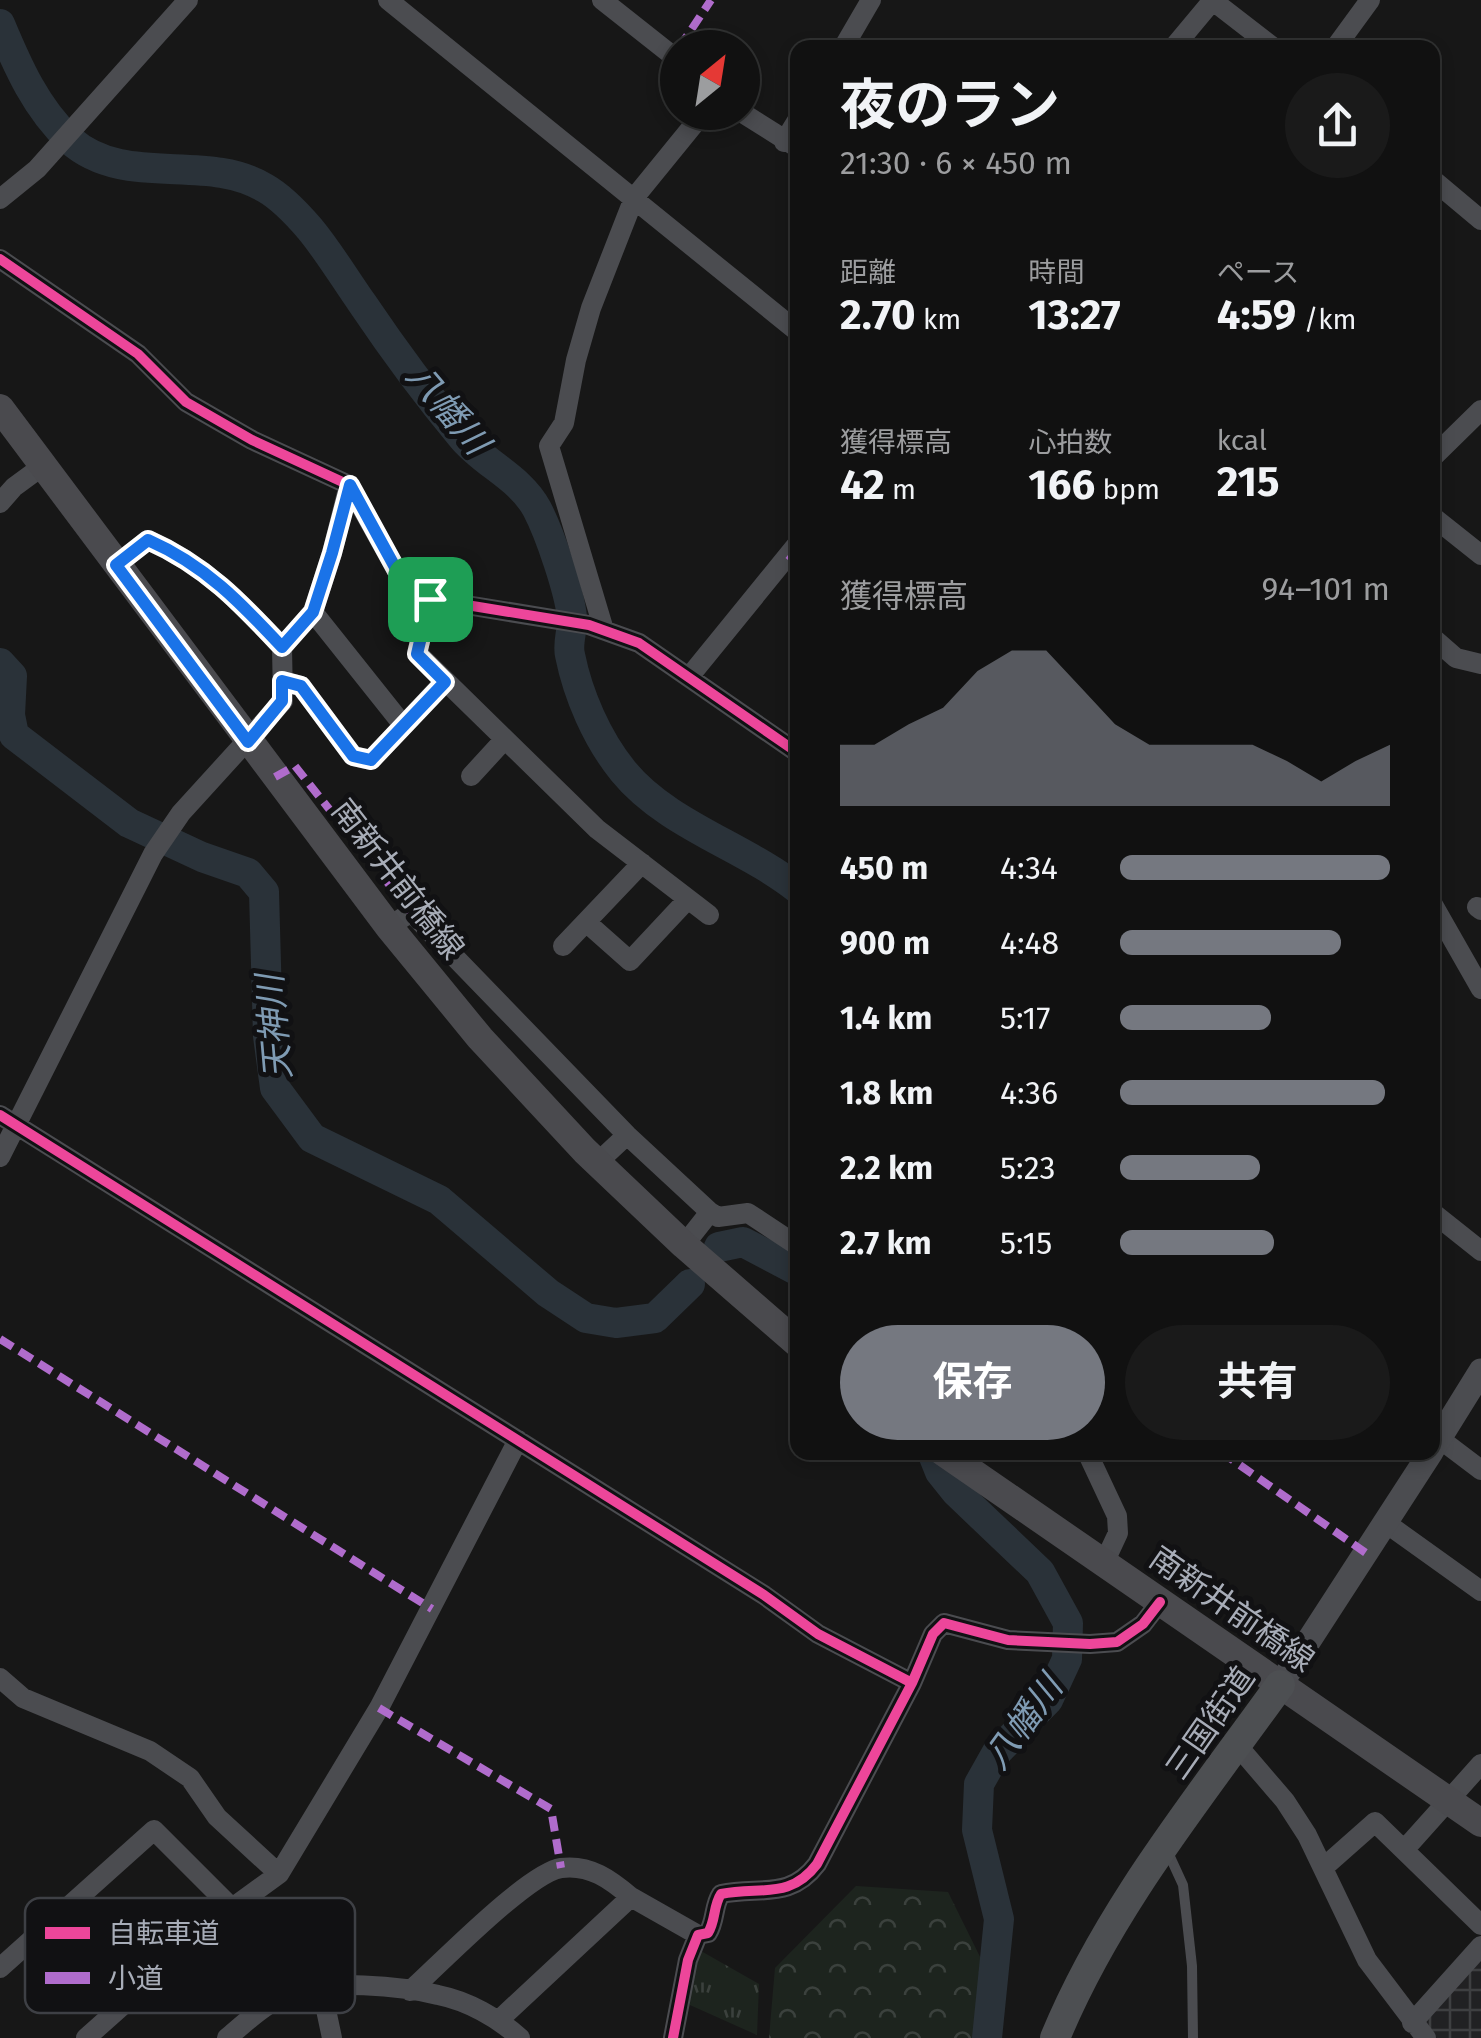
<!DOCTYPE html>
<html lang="ja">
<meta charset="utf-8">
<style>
:root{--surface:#111;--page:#1a1a1a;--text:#f1f3f6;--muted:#9c9d9f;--line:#303131;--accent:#757880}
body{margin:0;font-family:"Fira Sans","Noto Sans JP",sans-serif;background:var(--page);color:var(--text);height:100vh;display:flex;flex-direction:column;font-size:38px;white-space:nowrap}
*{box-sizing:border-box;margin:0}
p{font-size:32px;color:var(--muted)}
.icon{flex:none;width:55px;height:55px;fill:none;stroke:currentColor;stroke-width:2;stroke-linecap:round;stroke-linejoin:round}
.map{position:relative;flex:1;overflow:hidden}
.panel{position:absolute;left:790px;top:40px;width:650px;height:1420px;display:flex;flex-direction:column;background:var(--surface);border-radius:20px;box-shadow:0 5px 15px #0003,0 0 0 2px var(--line)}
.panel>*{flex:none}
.needle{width:65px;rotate:30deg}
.fabs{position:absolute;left:660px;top:30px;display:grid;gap:20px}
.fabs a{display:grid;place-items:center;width:100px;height:100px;border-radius:50%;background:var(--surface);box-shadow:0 5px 15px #0003,0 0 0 2px var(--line);font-size:50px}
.pin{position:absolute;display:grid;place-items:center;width:85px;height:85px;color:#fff;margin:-42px;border-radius:20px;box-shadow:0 5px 15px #0006}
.round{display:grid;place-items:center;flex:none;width:105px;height:105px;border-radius:52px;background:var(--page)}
.overview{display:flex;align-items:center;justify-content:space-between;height:170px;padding:0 50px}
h1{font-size:55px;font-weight:700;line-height:75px}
.figures{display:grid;grid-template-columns:repeat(3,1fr);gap:15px;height:170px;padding:10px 50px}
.figures div{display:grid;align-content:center}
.figures b{font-size:42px;font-weight:700}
.figures small{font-size:28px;font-weight:400}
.figures p{font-size:28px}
.chart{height:280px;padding:20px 50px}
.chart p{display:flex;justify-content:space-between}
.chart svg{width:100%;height:180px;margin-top:10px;fill:var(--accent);opacity:.7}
.action{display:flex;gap:20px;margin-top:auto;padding:20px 50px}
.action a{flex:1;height:115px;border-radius:60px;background:var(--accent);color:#fff;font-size:40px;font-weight:700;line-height:115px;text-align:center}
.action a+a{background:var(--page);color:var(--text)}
ul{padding:0 50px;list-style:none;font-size:32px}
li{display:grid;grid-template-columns:160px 120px 1fr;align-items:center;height:75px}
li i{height:25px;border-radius:12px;background:var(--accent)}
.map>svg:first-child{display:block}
.industrial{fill:url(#industrial-grid)}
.forest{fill:url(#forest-crowns)}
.park{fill:url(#park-tufts)}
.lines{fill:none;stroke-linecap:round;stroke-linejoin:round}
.river{stroke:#2a3239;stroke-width:30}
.service{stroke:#4b4c50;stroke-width:10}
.minor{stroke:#4b4c50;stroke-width:20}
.tertiary{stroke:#4b4c50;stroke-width:25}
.secondary{stroke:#4a4a4e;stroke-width:28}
.primary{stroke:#4d4f52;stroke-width:30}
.quiet{stroke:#b06ccc;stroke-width:8;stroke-dasharray:15 8;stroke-linecap:butt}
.cycleway-casing{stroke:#111113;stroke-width:16}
.cycleway{stroke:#ed469a;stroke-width:10}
.route-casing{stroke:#fff;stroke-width:20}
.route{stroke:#1a73e8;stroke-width:12}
.labels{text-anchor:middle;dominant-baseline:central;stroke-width:10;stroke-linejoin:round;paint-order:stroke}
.street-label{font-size:32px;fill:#a8adb8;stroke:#111113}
.water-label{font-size:35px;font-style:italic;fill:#7f9bb3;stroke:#111113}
.key{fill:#111113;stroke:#3e4045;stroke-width:2.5}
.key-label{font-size:28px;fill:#a8adb8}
</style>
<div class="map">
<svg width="1481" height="2038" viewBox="0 0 1481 2038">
<defs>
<pattern id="industrial-grid" width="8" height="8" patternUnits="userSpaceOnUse" patternTransform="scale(2.5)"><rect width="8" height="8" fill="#212123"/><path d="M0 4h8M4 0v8" fill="none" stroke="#3e3f41"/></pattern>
<pattern id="forest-crowns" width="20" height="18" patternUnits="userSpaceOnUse" patternTransform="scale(2.5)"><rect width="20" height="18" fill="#1d241e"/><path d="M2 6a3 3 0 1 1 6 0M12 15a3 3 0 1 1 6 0" fill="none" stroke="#3b413d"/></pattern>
<pattern id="park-tufts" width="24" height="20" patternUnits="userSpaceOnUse" patternTransform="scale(2.5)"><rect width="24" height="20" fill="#1d241e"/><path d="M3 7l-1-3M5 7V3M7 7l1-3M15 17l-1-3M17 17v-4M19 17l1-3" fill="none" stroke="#3b413d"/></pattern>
</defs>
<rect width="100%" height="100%" fill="#171717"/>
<path class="industrial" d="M1481,1956V2038H1437L1426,2029L1423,2021Z"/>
<path class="forest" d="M856,1886L948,1892L984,1965L980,2038H769L775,1968Z"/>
<path class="park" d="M701,1951L759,1984L757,2035L690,2005L692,1966Z"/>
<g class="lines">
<path class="river" d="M0,24C18,67 36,108 70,140C125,189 206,152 265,188C281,197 298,215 310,229C329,252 345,279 362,303C393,349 426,394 462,437C484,464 520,477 537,509C550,534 569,590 572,617C573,630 567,643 570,655C578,695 597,739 623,771C667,825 744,846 798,889
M0,663L12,676L10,715L14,735L129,823L202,857L248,873L264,892L268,1036L275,1088L312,1138L439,1200L548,1293L586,1318L616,1323L655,1318L690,1284
M719,1247L743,1242L798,1271
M932,1452L940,1472L956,1492L1040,1572L1068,1623L1067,1659L1048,1700L997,1752L979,1784L977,1830L999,1919L987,2038"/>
<path class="service" d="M1166,1848L1183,1885L1192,1966L1193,2038"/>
<path class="minor" d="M388,0L798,332
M602,0L678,60
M1212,0L1274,48
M843,48L871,0
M1173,48L1213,0
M1335,48L1370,0
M741,112L798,148
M784,142L798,119
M1432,179L1481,220
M0,199L37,169L188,0
M0,259L138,354L186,402L252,440L349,485L402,580L430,599L589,625L639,643L798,753
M1432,458L1481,410
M0,503L14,487L44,465
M1432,516L1481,555
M116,565L148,540C205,565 241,603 282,647
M430,599L417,653L597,829L709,915
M313,612L403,725
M604,630L549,446L564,423L576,360L591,308L634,198L704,112
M1432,637L1456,658L1481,664
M689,677L798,543
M282,681L301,686L353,756L371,760L445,681
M471,776L504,740
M1432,903L1481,989
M1477,907L1481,910
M586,922L630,961L688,899
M389,927L411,912L627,1135L710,1212L718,1217L748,1213L798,1246
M563,946L642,863
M0,1115L764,1595L818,1634L912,1683
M0,1157L153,854L181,813L283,701L282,647L313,612L332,553L349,485
M597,1163L627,1135
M1432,1212L1481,1251
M684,1245L710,1212
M1440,1439L1481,1470
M1087,1452L1117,1516L1118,1533L1104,1563
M1386,1523L1481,1591
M0,1678L23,1698L150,1751L190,1778L217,1817L279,1874
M1237,1745L1285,1801L1307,1835L1367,1960L1426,2038
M1404,1850L1481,1764
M1323,1868L1375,1822L1481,1925
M253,1895L290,1993
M631,1897L698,1935
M0,1968L154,1830L232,1908
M321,1986L332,2038
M410,1991C439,1965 528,1873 561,1868C590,1864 611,1880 631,1897L499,2020
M1412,2023L1481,1946
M86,2038L232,1908L279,1874L379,1708L518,1440
M227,2038C246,2022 267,2002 291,1993C325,1979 402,1986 438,1995C468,2001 498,2018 520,2038
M673,2038L688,1960L698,1935L708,1933C716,1920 713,1906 721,1894C760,1886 790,1900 817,1864L912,1683L933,1634L944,1623L1008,1640L1090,1644L1117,1642L1143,1624L1160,1602"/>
<path class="tertiary" d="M1432,1450L1481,1371
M1280,1685L1431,1452"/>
<path class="secondary" d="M0,408L389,927L480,1038L585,1151L684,1245L798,1344
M943,1452L1481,1823"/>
<path class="primary" d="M1055,2038C1108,1909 1199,1798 1280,1685"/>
<path class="quiet" d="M679,48L711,0
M788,555L798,563
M275,777L295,766L411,912
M0,1339L432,1609
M1221,1452L1366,1553
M379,1708L551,1809L561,1868"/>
<defs>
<path id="cycleway" d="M0,259L138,354L186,402L252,440L349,485L402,580L430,599L589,625L639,643L798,753
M0,1115L764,1595L818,1634L912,1683
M673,2038L688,1960L698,1935L708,1933C716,1920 713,1906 721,1894C760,1886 790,1900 817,1864L912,1683L933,1634L944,1623L1008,1640L1090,1644L1117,1642L1143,1624L1160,1602"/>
</defs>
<use href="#cycleway" class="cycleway-casing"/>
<use href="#cycleway" class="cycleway"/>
</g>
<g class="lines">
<defs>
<path id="route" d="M350,485L402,580L430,599L417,654L445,682L371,760L353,756L301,686L282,681V701L248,742L116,565L148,540C205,565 241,603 282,647L313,612L332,553Z"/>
</defs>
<use href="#route" class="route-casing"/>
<use href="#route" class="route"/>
</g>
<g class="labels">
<g class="street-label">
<text transform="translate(398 879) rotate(52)">南新井前橋線</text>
<text transform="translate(1232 1609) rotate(35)">南新井前橋線</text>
<text transform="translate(1210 1723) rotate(-55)">三国街道</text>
</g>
<g class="water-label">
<text transform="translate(448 409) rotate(50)">八幡川</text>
<text transform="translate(274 1027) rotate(-95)">天神川</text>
<text transform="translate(1023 1722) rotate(-54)">八幡川</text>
</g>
</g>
<rect x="25" y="1898" width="330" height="115" rx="15" class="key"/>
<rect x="45" y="1927" width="45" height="12" fill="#ed469a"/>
<rect x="45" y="1972" width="45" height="12" fill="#b06ccc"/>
<g class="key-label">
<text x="108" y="1943">自転車道</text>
<text x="108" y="1988">小道</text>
</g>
</svg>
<div class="fabs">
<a><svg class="needle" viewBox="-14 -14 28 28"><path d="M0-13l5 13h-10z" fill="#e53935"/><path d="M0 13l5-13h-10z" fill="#9c9d9f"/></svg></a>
</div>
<div class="pin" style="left:430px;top:599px;background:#1e9e55"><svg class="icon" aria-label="arrive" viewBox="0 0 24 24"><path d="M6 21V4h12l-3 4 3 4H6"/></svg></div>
<section class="panel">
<div class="overview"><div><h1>夜のラン</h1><p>21:30 · 6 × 450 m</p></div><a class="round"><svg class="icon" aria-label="share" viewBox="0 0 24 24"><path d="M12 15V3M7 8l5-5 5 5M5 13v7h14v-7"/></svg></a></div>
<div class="figures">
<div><p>距離</p><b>2.70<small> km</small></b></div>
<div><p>時間</p><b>13:27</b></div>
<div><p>ペース</p><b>4:59<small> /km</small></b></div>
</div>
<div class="figures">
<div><p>獲得標高</p><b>42<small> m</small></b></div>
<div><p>心拍数</p><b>166<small> bpm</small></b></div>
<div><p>kcal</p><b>215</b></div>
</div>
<div class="chart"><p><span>獲得標高</span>94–101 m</p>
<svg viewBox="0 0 160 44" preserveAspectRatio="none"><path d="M0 44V29L10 29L20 24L30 20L40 11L50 6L60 6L70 15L80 24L90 29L100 29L110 29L120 29L130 33L140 38L150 33L160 29V44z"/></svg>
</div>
<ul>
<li><b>450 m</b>4:34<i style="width:100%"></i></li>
<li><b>900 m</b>4:48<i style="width:82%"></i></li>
<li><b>1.4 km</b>5:17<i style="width:56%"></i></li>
<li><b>1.8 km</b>4:36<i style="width:98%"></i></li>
<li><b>2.2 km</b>5:23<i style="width:52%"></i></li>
<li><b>2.7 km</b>5:15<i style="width:57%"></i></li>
</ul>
<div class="action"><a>保存</a><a>共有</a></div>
</section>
</div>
